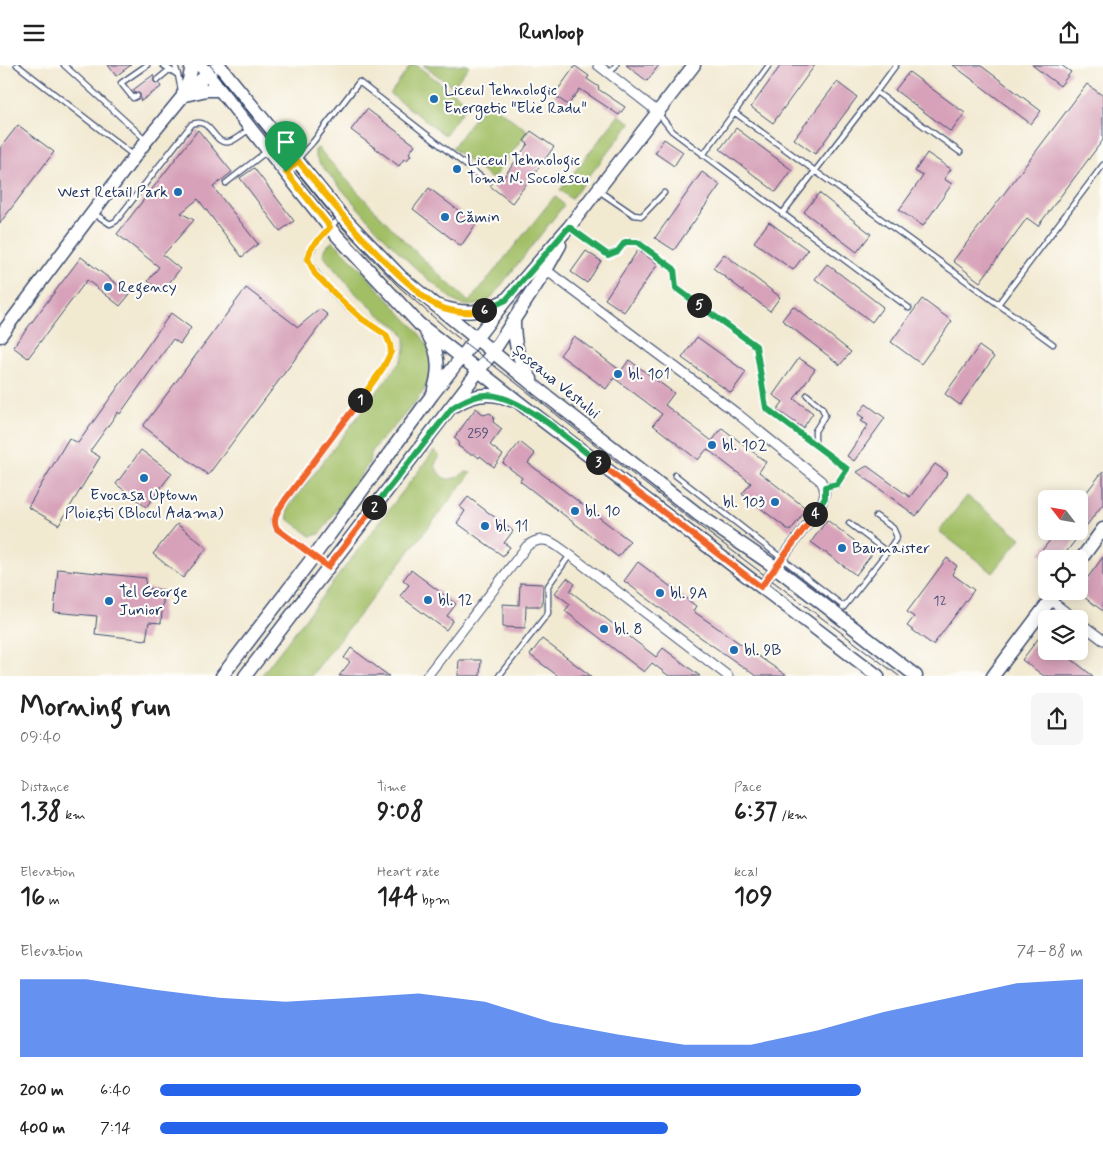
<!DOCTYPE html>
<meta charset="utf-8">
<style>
:root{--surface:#fff;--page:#f6f6f6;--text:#222;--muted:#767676;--accent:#2563eb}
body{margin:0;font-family:Mynerve,sans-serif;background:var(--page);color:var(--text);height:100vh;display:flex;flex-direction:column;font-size:19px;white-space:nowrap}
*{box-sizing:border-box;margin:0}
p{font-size:16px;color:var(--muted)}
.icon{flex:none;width:28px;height:28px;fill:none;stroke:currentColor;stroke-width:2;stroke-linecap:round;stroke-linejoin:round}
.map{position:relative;height:611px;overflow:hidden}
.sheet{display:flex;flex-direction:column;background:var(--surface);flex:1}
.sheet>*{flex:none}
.needle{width:32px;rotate:301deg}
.tools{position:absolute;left:1038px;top:425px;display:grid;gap:10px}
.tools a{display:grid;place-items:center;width:50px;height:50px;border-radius:8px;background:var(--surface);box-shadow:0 2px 12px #0003;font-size:25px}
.pin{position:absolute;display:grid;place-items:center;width:42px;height:42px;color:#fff;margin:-51px -21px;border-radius:50% 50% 50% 0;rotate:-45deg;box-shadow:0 0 5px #0007}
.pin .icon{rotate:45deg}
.km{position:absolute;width:25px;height:25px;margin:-12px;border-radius:50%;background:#222;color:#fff;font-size:14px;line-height:25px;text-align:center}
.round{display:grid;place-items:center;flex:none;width:52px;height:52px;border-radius:8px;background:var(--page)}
.headline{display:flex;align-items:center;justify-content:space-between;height:85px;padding:0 20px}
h1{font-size:28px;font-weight:800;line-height:38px}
.figures{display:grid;grid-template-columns:repeat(3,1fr);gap:8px;height:85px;padding:5px 20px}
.figures div{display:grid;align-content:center}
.figures b{font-size:25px;font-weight:800}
.figures small{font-size:14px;font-weight:400}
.figures p{font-size:14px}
.chart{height:140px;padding:10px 20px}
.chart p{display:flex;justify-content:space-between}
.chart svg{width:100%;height:90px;margin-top:5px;fill:var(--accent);opacity:.7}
ul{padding:0 20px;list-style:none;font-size:16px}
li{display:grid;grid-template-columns:80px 60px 1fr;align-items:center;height:38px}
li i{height:12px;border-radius:6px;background:var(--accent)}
header{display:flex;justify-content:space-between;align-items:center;height:65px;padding:0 20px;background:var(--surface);font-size:22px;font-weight:800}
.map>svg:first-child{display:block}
.green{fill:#a2bf66;stroke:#5e7762}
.building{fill:#d7a2b9}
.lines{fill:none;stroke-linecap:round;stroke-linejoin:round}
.lane-casing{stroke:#3b4b6f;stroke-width:7}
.street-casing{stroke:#3b4b6f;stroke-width:11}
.secondary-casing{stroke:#3b4b6f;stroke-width:15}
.lane{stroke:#fff;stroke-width:4.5}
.street{stroke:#fff;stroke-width:9}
.secondary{stroke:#fff;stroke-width:12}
.tram{stroke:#1b2f5e;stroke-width:1}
.split-1-casing{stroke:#fff;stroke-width:10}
.split-2-casing{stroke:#fff;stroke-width:10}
.split-3-casing{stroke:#fff;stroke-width:10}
.split-4-casing{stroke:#fff;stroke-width:10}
.split-5-casing{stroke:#fff;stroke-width:10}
.split-6-casing{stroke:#fff;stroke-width:10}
.split-7-casing{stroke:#fff;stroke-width:10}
.split-1{stroke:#f5b400;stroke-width:6}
.split-2{stroke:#f0652b;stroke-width:6}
.split-3{stroke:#22a559;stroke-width:6}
.split-4{stroke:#f0652b;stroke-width:6}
.split-5{stroke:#22a559;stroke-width:6}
.split-6{stroke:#22a559;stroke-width:6}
.split-7{stroke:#f5b400;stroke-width:6}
.poi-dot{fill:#1f6fb2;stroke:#fdfcf7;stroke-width:2}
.labels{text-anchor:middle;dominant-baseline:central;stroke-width:4.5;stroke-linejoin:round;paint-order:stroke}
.number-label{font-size:14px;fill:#4a4c75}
.poi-label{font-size:16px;fill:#1b2f5e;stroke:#fdfcf7;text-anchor:start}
.street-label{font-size:16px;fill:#1b2f5e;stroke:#fdfcf7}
</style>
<header><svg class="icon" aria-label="menu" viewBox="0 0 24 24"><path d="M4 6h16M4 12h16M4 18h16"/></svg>Runloop<svg class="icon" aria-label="share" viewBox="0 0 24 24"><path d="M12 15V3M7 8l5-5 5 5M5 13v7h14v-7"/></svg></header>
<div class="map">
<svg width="1103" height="611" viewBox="0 0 1103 611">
<rect width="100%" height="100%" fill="#fdfcf7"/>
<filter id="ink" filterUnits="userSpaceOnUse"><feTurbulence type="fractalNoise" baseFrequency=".02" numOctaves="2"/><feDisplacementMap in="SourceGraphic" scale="10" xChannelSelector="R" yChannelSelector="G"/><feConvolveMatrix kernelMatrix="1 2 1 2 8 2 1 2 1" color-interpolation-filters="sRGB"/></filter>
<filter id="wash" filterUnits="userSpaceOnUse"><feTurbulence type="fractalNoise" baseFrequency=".0096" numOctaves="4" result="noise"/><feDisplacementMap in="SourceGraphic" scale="20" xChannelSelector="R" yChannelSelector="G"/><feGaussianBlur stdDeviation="1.12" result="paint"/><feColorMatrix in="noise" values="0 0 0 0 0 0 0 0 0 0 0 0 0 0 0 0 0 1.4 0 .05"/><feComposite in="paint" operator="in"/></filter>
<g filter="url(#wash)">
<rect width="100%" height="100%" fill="#f2e9d1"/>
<path class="green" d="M411,0H416L468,38L445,70L390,29Z
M423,0H467L469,1L453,22Z
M487,36L528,66L492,114L452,83Z
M619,50L631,58L571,134L560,125Z
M318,83C366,137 415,189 469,237L555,131L564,140L492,232C484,239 471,243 461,239C453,237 445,228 439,223C393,187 358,142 319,98L315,91V85Z
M333,176C355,197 375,220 396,243C405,253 416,263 423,274C429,282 435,292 434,302C431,322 412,340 399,356C389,369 370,380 369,398L320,469L311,471L288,454L287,444L400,297L405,285V273L399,263L381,251L353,226L326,194L323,189L327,181Z
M434,386L439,390L435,400C442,419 452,416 466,407L471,408L311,611H261Z
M967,431L1021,473L993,508L939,466Z"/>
<g id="blocks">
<path class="building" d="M108,0H131L116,11Z
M626,0H659L647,16Z
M781,0H815L773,58L751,42Z
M953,0H980L1041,46L1031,59Z
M1032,0H1061L1071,7L1060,21Z
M575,1L589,11L587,14L599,22L598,24L625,42L619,50L580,24L568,40L554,30Z
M909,7L965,48L951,67L895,25Z
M153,10L154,12V17L159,18L161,22L141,36L140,34V29L135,28L133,25Z
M837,17L857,32L815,89L794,74Z
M1087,19L1103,31V75L1038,161L1027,153L980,217L953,196Z
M367,44L415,80L409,88L411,90L407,95L404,94L399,101L351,65Z
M18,60L54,87L0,158V83Z
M736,63L792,105L776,127L720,84Z
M198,65L232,107L213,122L258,179L242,192L198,134L181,148L194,155L163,190L180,204L162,227L148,216L159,202L117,169Z
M531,66L554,82L512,138L490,121L496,114L500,117L528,79L524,76Z
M664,74L683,87L674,101L655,88Z
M927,88L951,104L944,114L952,119L923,161L899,145L923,111L915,106Z
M254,103L294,156L280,166L240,113Z
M702,107L720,120L674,185L655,173Z
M429,123L476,159L461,181L413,144Z
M819,128L871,169L857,187L804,147Z
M769,157L808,185L793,205L754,177Z
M638,185L658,199L624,247L605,234Z
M586,186L601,196L587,218L571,207Z
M724,189L780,232L770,246L713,203Z
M81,192L130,229L120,241L87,215L28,293L13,282Z
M827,199L883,242L872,257L815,214Z
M246,223L298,262L320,244L328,250L208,410L143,361Z
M922,234L952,256L921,299L891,277Z
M793,241L851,287L840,300L782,255Z
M171,248L191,263L180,279L173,274L120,349L118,347L90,386L100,392L59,460L28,442L69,373L78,378Z
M574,271L621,306L629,295L674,328L665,340L712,376L722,363L766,397L759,407L807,444L790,466L742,429L751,418L707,384L698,395L653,360L662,349L614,313L606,324L560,290Z
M697,272L746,307L731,328L682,293Z
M979,281L994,292L960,340L945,329Z
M799,293L815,304L794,334L813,348L803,363L777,345L783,337L773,330Z
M866,339L885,353L854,396L847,391L868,360L861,356L864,353L858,349Z
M476,343L484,350L490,348L494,352L493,357L502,364L490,380L503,390L494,402L480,391L479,393L474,389H470L458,381L459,377L454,373Z
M520,377L535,389L528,398L630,476L618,492L520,416L522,413L503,398Z
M141,385L172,408L146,442L116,419Z
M935,399L948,408L916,451L857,407L867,401L910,432Z
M1103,406V439L1061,494H1048L1040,488L1057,466H1079V437Z
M468,432L513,466L504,478L510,482L503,491L457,458L465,446L460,442Z
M827,455L872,489L856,510L811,477Z
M177,459L207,483L183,513L153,489Z
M1103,492V546L1077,527Z
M947,493L957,501L952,509L974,525L933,580L907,561L914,552L907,547Z
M638,497L696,541L693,546L787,611H756L683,560L624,516Z
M58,504L146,513L145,523L164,525L161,558L149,557L146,575L95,569L97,551L54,547Z
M411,505L456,539L447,551L453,555L446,565L400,531L409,520L403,515Z
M567,513L575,519L570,526L656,592L663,583L700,611H669L652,598L644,607L565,546L570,539L555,528Z
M520,518L543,519L542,541H526L525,563L503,562V539L519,540Z
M1041,570L1046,575V586H1061L1093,611H1044L1022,595Z
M542,574L591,611H558L530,590Z
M351,583L389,611H339L350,597L344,593Z
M459,595H481L480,611H458Z"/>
</g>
</g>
<g filter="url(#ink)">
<use href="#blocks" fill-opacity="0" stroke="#3b4b6f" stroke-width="1"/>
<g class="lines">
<defs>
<path id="lane" d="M17,0L133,90
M64,0L145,74
M163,0L178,10L181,25
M175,0L178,10
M609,9L616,0
M157,15L169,5
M876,27L896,0
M137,31L133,33L121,18L147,0
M734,47L1053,279
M658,48L672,66L909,243
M703,90L769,0
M287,106L313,77L359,17L485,115
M226,118L267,86
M599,126L634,150L642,151L664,128
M95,149L110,159L116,156L192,59C212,51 213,81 229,77C236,75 243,68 250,64
M782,149L876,27L960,87
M571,163L608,190L618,186L625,177H637L674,204L676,223L756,281L766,343L847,404L837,419L825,422
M999,238L1103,100
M807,330L822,343L825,350L815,366V380
M675,410L843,541
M849,458L887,487
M326,500L277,465L274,458L275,451L383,303C387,295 394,287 390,277C385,267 372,262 363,255C342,239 320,218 308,194C314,175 327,165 341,152
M843,543L887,487L897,472L893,463L876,451
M499,611L548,548V521L570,490"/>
<path id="street" d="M598,0L658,47
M546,205L739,350L821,416C827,426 825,432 820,442L761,522
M1050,535L1075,554
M1079,557L1103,575
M427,611L527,481C545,467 555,480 570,490L728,611"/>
<path id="secondary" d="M200,0L329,162L419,259L526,343L878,611
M219,0L342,151L401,212L538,324L699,450L775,502L916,611
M183,29L189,15L192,0
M185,30L207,25H220
M439,241C465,250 480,248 504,236
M514,256C514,277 518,297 531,314
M426,267C439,284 440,305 434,324
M0,271L147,75L183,31L212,5
M456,340C473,329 492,327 511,335
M1079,497L1103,464
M222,611L314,491L432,330L506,235L569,162L694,0
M245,611L493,287L546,205L560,180
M993,611L1057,526"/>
</defs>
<use href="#lane" class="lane-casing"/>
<use href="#street" class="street-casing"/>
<use href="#secondary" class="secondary-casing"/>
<use href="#lane" class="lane"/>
<use href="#street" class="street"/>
<use href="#secondary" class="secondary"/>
<path class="tram" d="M210,0L339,159L397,220L447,264L694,457L899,611"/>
</g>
</g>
<g class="lines" filter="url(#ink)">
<defs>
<path id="split-1" d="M286,107L330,162L311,183L308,194L315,209L341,235L362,254L386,270L390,279L391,287L383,303L360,335"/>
<path id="split-2" d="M360,335L285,435C279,445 271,453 277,464L328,502L374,442"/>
<path id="split-3" d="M374,442L452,343C463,336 474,330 487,330C520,330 572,377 598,397"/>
<path id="split-4" d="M598,397L761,522L815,449"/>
<path id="split-5" d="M699,240L756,281L766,343L847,404L837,419L825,422V433L815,449"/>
<path id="split-6" d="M484,245L506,235L569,162L608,190L618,186L625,177H637L674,204L676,223L699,240"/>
<path id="split-7" d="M286,107L298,96C332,138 367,182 408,218C416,224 423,233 432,238C446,246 468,250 484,245"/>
</defs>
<use href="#split-1" class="split-1-casing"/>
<use href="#split-2" class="split-2-casing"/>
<use href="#split-3" class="split-3-casing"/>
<use href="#split-4" class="split-4-casing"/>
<use href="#split-5" class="split-5-casing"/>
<use href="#split-6" class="split-6-casing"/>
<use href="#split-7" class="split-7-casing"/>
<use href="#split-1" class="split-1"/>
<use href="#split-2" class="split-2"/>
<use href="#split-3" class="split-3"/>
<use href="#split-4" class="split-4"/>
<use href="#split-5" class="split-5"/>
<use href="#split-6" class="split-6"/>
<use href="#split-7" class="split-7"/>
</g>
<g class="poi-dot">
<circle cx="434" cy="34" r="5"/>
<circle cx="457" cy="104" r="5"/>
<circle cx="178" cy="127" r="5"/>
<circle cx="445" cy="152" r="5"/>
<circle cx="108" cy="222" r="5"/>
<circle cx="618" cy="309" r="5"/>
<circle cx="712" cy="380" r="5"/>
<circle cx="144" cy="413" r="5"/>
<circle cx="775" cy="437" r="5"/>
<circle cx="575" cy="446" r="5"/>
<circle cx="485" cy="461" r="5"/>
<circle cx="842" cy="483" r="5"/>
<circle cx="660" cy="528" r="5"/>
<circle cx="428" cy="535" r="5"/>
<circle cx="109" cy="536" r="5"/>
<circle cx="604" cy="564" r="5"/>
<circle cx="734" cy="585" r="5"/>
</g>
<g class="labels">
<g class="number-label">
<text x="478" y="368">259</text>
<text x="940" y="536">12</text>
</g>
<g class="poi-label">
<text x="444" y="25">Liceul Tehnologic<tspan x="444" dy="18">Energetic "Elie Radu"</tspan></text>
<text x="467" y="95">Liceul Tehnologic<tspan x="467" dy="18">Toma N. Socolescu</tspan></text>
<text x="168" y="127" text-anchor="end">West Retail Park</text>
<text x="455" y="152">Cămin</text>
<text x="118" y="222">Regency</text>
<text x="628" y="309">bl. 101</text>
<text x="722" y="380">bl. 102</text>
<text x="144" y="430" text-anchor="middle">Evocasa Uptown<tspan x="144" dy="18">Ploiești (Blocul Adama)</tspan></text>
<text x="765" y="437" text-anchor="end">bl. 103</text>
<text x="585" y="446">bl. 10</text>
<text x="495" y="461">bl. 11</text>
<text x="852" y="483">Baumaister</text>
<text x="119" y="527">Tel George<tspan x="119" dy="18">Junior</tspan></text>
<text x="670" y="528">bl. 9A</text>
<text x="438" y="535">bl. 12</text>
<text x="614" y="564">bl. 8</text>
<text x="744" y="585">bl. 9B</text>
</g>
<g class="street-label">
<text transform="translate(556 317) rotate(39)">Șoseaua Vestului</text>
</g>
</g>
</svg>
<div class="tools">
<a><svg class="needle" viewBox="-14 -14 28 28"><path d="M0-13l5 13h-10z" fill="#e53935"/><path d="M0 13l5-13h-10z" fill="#767676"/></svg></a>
<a><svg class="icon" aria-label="locate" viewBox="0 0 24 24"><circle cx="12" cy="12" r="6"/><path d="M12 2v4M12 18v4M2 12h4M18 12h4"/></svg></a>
<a><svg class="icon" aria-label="layers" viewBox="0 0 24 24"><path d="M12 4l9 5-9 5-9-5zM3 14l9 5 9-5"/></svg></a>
</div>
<div class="pin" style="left:286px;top:107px;background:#1e9e55"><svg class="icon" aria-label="arrive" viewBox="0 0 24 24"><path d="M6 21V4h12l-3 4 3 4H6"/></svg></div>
<b class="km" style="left:360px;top:335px">1</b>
<b class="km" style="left:374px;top:442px">2</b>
<b class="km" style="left:598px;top:397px">3</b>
<b class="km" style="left:815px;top:449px">4</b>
<b class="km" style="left:699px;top:240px">5</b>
<b class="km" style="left:484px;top:245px">6</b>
</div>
<section class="sheet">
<div class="headline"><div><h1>Morning run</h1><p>09:40</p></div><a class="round"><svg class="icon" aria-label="share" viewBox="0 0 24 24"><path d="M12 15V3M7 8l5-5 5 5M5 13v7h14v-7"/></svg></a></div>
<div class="figures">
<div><p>Distance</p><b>1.38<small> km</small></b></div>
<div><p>Time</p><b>9:08</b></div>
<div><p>Pace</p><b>6:37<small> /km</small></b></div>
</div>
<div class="figures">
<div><p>Elevation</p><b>16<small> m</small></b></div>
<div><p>Heart rate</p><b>144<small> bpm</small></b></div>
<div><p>kcal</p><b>109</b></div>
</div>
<div class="chart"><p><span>Elevation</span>74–88 m</p>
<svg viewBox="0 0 160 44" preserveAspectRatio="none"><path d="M0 44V6L10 6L20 11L30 15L40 17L50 15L60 13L70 17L80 27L90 33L100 38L110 38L120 31L130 22L140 15L150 8L160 6V44z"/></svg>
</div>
<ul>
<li><b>200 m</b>6:40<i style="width:76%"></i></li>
<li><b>400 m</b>7:14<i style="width:55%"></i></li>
</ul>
</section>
